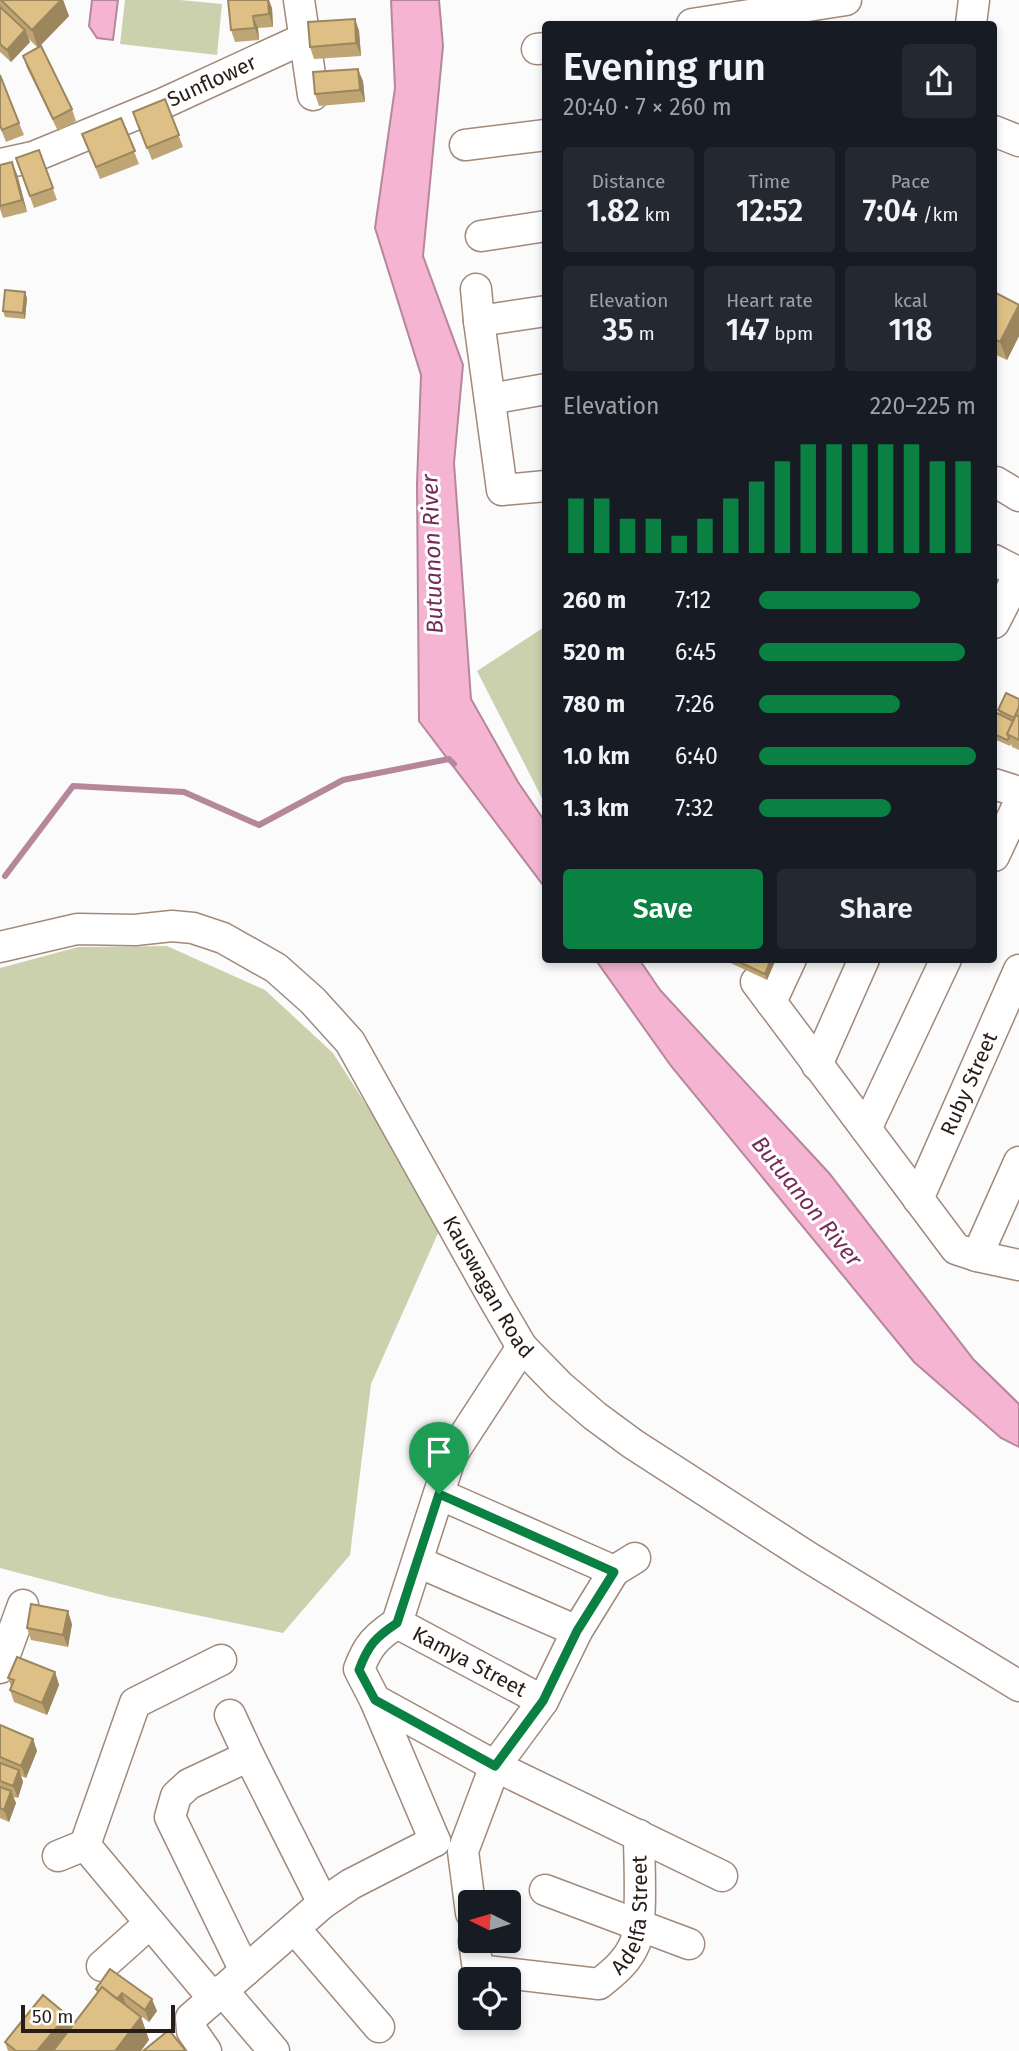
<!DOCTYPE html>
<meta charset="utf-8">
<style>
:root{--surface:#171b24;--page:#242831;--text:#f1f3f6;--muted:#9ea1a6;--accent:#0b8043}
body{margin:0;font-family:"Fira Sans",sans-serif;background:var(--page);color:var(--text);height:100vh;display:flex;flex-direction:column;font-size:26px;white-space:nowrap}
*{box-sizing:border-box;margin:0}
p{font-size:23px;color:var(--muted)}
.icon{flex:none;width:38px;height:38px;fill:none;stroke:currentColor;stroke-width:2;stroke-linecap:round;stroke-linejoin:round}
.map{position:relative;flex:1;overflow:hidden}
.panel{position:absolute;left:542px;top:21px;width:455px;height:942px;display:flex;flex-direction:column;background:var(--surface);border-radius:7px;box-shadow:0 4px 10px #0003}
.panel>*{flex:none}
.needle{width:46px;rotate:275deg}
.tools{position:absolute;left:458px;top:1890px;display:grid;gap:14px}
.tools a{display:grid;place-items:center;width:63px;height:63px;border-radius:7px;background:var(--surface);box-shadow:0 4px 10px #0003;font-size:35px}
.scale{position:absolute;left:21px;bottom:18px;width:154px;box-sizing:border-box;padding-left:7px;border:4px solid #271d18;border-top:0;font-size:19px;line-height:24px;white-space:nowrap;color:#271d18;-webkit-text-stroke:5px #fff;paint-order:stroke}
.pin{position:absolute;display:grid;place-items:center;width:60px;height:60px;color:#fff;margin:-72px -30px;border-radius:50% 50% 50% 0;rotate:-45deg;box-shadow:0 0 7px #0007}
.pin .icon{rotate:45deg}
.round{display:grid;place-items:center;flex:none;width:74px;height:74px;border-radius:7px;background:var(--page)}
.overview{display:flex;align-items:center;justify-content:space-between;height:119px;padding:0 21px}
h1{font-size:38px;font-weight:600;line-height:52px}
.metrics{display:grid;grid-template-columns:repeat(3,1fr);gap:10px;height:119px;padding:7px 21px}
.metrics div{display:grid;align-content:center;border-radius:7px;background:var(--page);text-align:center}
.metrics b{font-size:30px;font-weight:600}
.metrics small{font-size:19px;font-weight:400}
.metrics p{font-size:19px}
.chart{height:196px;padding:14px 21px}
.chart p{display:flex;justify-content:space-between}
.chart svg{width:100%;height:126px;margin-top:7px;stroke:var(--accent);stroke-width:6}
.button{display:flex;gap:14px;margin-top:auto;padding:14px 21px}
.button a{flex:1;height:80px;border-radius:7px;background:var(--accent);color:#fff;font-size:28px;font-weight:600;line-height:80px;text-align:center}
.button a+a{background:var(--page);color:var(--text)}
ul{padding:0 21px;list-style:none;font-size:23px}
li{display:grid;grid-template-columns:112px 84px 1fr;align-items:center;height:52px}
li i{height:18px;border-radius:9px;background:var(--accent)}
.map>svg:first-child{display:block}
.green{fill:#ccd1ad}
.water{fill:#f4b4d2;stroke:#b6879a;stroke-width:2}
.lines{fill:none;stroke-linecap:round;stroke-linejoin:round}
.stream{stroke:#b6879a;stroke-width:6}
.minor-casing{stroke:#a1897b;stroke-width:33}
.minor{stroke:#fff;stroke-width:30}
.wall{fill:#bfa573}
.shaded-wall{fill:#9b865e}
.building{fill:#dec086;stroke:#9b865e;stroke-width:2}
.route-casing{stroke:#fff;stroke-width:14}
.route{stroke:#0b8043;stroke-width:9}
.labels{text-anchor:middle;dominant-baseline:central;stroke-width:6;stroke-linejoin:round;paint-order:stroke}
.street-label{font-size:21px;fill:#271d18;stroke:#fff}
.water-label{font-size:23px;font-style:italic;fill:#762c54;stroke:#fff}
</style>
<div class="map">
<svg width="1019" height="2051" viewBox="0 0 1019 2051">
<rect width="100%" height="100%" fill="#fbfbfb"/>
<path class="green" d="M125,0H180L222,4L217,55L120,44Z
M546,626V806L477,671Z
M167,946L265,990L333,1053L390,1142L439,1231L371,1384L350,1555L283,1633L110,1597L0,1568V968L78,947Z"/>
<path class="water" d="M92,0H118L113,40L97,38L89,26Z
M391,0H439L443,46L423,256L463,365L454,463L471,699L518,782L546,823V889L419,721L417,484L421,375L375,228L395,88Z
M595,959H639L660,990L829,1173L974,1360L1019,1404V1447L1001,1438L914,1362L671,1066Z"/>
<g class="lines">
<path class="stream" d="M5,876L73,786L184,792L259,825L343,780L449,759L454,764"/>
<defs>
<g id="minor">
<path d="M299,0L313,95"/>
<path d="M692,24L846,0"/>
<path d="M971,24L974,0"/>
<path d="M537,49L546,48"/>
<path d="M994,131L1019,141"/>
<path d="M465,145L546,135"/>
<path id="s1" d="M0,164L33,157L164,103L305,38"/>
<path d="M481,236L546,226"/>
<path d="M476,289L479,321L502,490L546,486"/>
<path d="M479,321L546,311"/>
<path d="M490,399L546,389"/>
<path d="M996,482L1019,496"/>
<path d="M994,560L1019,573"/>
<path d="M994,623L1019,574"/>
<path d="M994,784L1019,792"/>
<path d="M994,856L1019,803"/>
<path id="s2" d="M0,947L77,929L135,930L172,926L193,928L223,938L276,968L313,1001L350,1042L495,1301L522,1347L560,1386L595,1416L633,1444L808,1557L1019,1686"/>
<path d="M756,982L956,1249L977,1256L1019,1265"/>
<path d="M771,1002L791,959"/>
<path d="M817,1065L864,959"/>
<path d="M866,1129L946,959"/>
<path id="s3" d="M918,1199L1019,970"/>
<path d="M977,1256L1019,1162"/>
<path d="M439,1494L614,1571"/>
<path d="M418,1562L577,1631"/>
<path id="s4" d="M397,1623L543,1701"/>
<path d="M0,1668L23,1605"/>
<path d="M375,1700L495,1766L722,1876"/>
<path d="M230,1715L249,1756L323,1903"/>
<path d="M435,1841L375,1700L359,1669C368,1645 376,1637 397,1623L451,1456L522,1347"/>
<path d="M58,1856L85,1845"/>
<path d="M545,1890L689,1944"/>
<path d="M471,1913L463,1851L495,1766L543,1701L577,1631L614,1571L635,1558"/>
<path d="M295,1929L379,2027"/>
<path id="s5" d="M474,1941L478,1970L599,1984C613,1973 628,1961 635,1943C643,1922 639,1860 639,1835"/>
<path d="M102,1966L150,1923"/>
<path d="M245,1971L170,1817L176,1796L189,1784L249,1756"/>
<path d="M222,1990L274,2051"/>
<path d="M213,1998L85,1845L135,1703L221,1660"/>
<path d="M206,2051L192,2031L191,2018L323,1903L351,1884L435,1841"/>
</g>
</defs>
<use href="#minor" class="minor-casing"/>
<use href="#minor" class="minor"/>
</g>
<path class="wall" d="M0,0H63L69,16L38,48L28,38L30,42L11,62L0,52Z
M228,0L272,8L273,27L258,28L259,40L235,42L231,30Z
M355,19L359,31L361,56L314,59L310,47Z
M23,56L72,109L76,121L58,131L27,68Z
M363,81L365,102L319,106L315,94Z
M165,99L183,147L152,160L133,112Z
M121,118L139,164L100,179L82,134Z
M19,123L24,135L6,142L0,127Z
M39,150L57,200L34,208L16,158Z
M0,165L17,174L27,212L3,218L0,209Z
M994,292L1019,305V336L1007,360L994,354Z
M27,298L25,319L5,317L3,311Z
M1019,699V750L1012,747L1011,744L1010,746L994,739V719L1000,714L998,710Z
M722,959H776L767,980Z
M72,1624L68,1647L31,1640L27,1628Z
M55,1672L59,1685L47,1715L14,1702L10,1690L11,1686L8,1678Z
M0,1725L33,1739L37,1751L26,1778L21,1776L23,1782L18,1798L13,1797L16,1803L9,1822L0,1818Z
M110,1969L157,2011L149,2022L126,2005L141,2017L149,2040L97,1993L96,1989Z
M71,2027L52,2051H8L5,2042Z"/>
<path class="shaded-wall" d="M61,0H63L69,16L38,48L32,30Z
M268,0H269L272,8L273,27L269,14Z
M253,16L258,28L259,40L255,28Z
M355,19L359,31L361,56L356,43Z
M25,30L30,42L11,62L7,50Z
M358,69L363,81L365,102L360,90Z
M12,162L17,174L27,212L22,200Z
M25,292L27,298L25,319L23,313Z
M1019,305V336L1007,360L1000,342Z
M771,959H776L767,980L765,974Z
M68,1611L72,1624L68,1647L63,1635Z
M55,1672L59,1685L47,1715L42,1703Z
M33,1739L37,1751L26,1778L21,1766Z
M19,1770L23,1782L18,1798L13,1786Z
M11,1791L16,1803L9,1822L4,1810Z
M122,1993L126,2005L115,2002Z
M152,1999L157,2011L149,2022L145,2010Z
M67,2015L71,2027L52,2051H37Z
M141,2017L149,2040L141,2051H115Z"/>
<path class="building" d="M1,0H61L32,30Z
M228,0H268L269,14L253,16L255,28L231,30Z
M0,7L25,30L7,50L0,44Z
M355,19L356,43L310,47L308,22Z
M41,46L72,109L53,119L23,56Z
M358,69L360,90L315,94L313,72Z
M0,75L19,123L2,130L0,125Z
M165,99L179,135L147,148L133,112Z
M121,118L135,151L96,167L82,134Z
M39,150L53,188L30,196L16,158Z
M12,162L22,200L0,206V165Z
M5,290L25,292L23,313L3,311Z
M994,292L1019,305L1000,342L994,339Z
M1006,693L1019,699V707L1014,718L998,710Z
M997,713L1013,721L1007,734L1009,738L1007,740L994,734V719Z
M1016,715L1019,717V740L1007,734Z
M733,959H771L765,974Z
M31,1604L68,1611L63,1635L27,1628Z
M17,1657L55,1672L42,1703L10,1690L14,1680L8,1678Z
M0,1725L33,1739L21,1766L0,1757Z
M0,1763L19,1770L13,1786L0,1781Z
M0,1787L11,1791L4,1810L0,1808Z
M110,1969L152,1999L145,2010L122,1993L117,1999L102,1987L99,1991L96,1989Z
M102,1987L141,2017L115,2051H53Z
M43,1995L67,2015L37,2051H16L5,2042Z
M169,2030L186,2051H143Z"/>
<g class="lines">
<defs>
<path id="route" d="M439,1494L614,1572L577,1631L543,1701L495,1766L375,1700L359,1670C368,1645 376,1637 397,1623Z"/>
</defs>
<use href="#route" class="route-casing"/>
<use href="#route" class="route"/>
</g>
<g class="labels">
<g class="street-label">
<text stroke="none"><textPath href="#s1" startOffset="228">Sunflower</textPath></text>
<text stroke="none"><textPath href="#s3" startOffset="126">Ruby Street</textPath></text>
<text stroke="none"><textPath href="#s2" startOffset="674">Kauswagan Road</textPath></text>
<text stroke="none"><textPath href="#s4" startOffset="82">Kamya Street</textPath></text>
<text stroke="none"><textPath href="#s5" startOffset="233">Adelfa Street</textPath></text>
</g>
<g class="water-label">
<text transform="translate(432 554) rotate(-92)">Butuanon River</text>
<text transform="translate(807 1201) rotate(51)">Butuanon River</text>
</g>
</g>
</svg>
<div class="tools">
<a><svg class="needle" viewBox="-14 -14 28 28"><path d="M0-13l5 13h-10z" fill="#e53935"/><path d="M0 13l5-13h-10z" fill="#9ea1a6"/></svg></a>
<a><svg class="icon" aria-label="locate" viewBox="0 0 24 24"><circle cx="12" cy="12" r="6"/><path d="M12 2v4M12 18v4M2 12h4M18 12h4"/></svg></a>
</div>
<div class="scale">50 m</div>
<div class="pin" style="left:439px;top:1494px;background:#1e9e55"><svg class="icon" aria-label="arrive" viewBox="0 0 24 24"><path d="M6 21V4h12l-3 4 3 4H6"/></svg></div>
<section class="panel">
<div class="overview"><div><h1>Evening run</h1><p>20:40 · 7 × 260 m</p></div><a class="round"><svg class="icon" aria-label="share" viewBox="0 0 24 24"><path d="M12 15V3M7 8l5-5 5 5M5 13v7h14v-7"/></svg></a></div>
<div class="metrics">
<div><p>Distance</p><b>1.82<small> km</small></b></div>
<div><p>Time</p><b>12:52</b></div>
<div><p>Pace</p><b>7:04<small> /km</small></b></div>
</div>
<div class="metrics">
<div><p>Elevation</p><b>35<small> m</small></b></div>
<div><p>Heart rate</p><b>147<small> bpm</small></b></div>
<div><p>kcal</p><b>118</b></div>
</div>
<div class="chart"><p><span>Elevation</span>220–225 m</p>
<svg viewBox="0 0 160 44" preserveAspectRatio="none"><path d="M5 44V25M15 44V25M25 44V32M35 44V32M45 44V38M55 44V32M65 44V25M75 44V19M85 44V12M95 44V6M105 44V6M115 44V6M125 44V6M135 44V6M145 44V12M155 44V12"/></svg>
</div>
<ul>
<li><b>260 m</b>7:12<i style="width:74%"></i></li>
<li><b>520 m</b>6:45<i style="width:95%"></i></li>
<li><b>780 m</b>7:26<i style="width:65%"></i></li>
<li><b>1.0 km</b>6:40<i style="width:100%"></i></li>
<li><b>1.3 km</b>7:32<i style="width:61%"></i></li>
</ul>
<div class="button"><a>Save</a><a>Share</a></div>
</section>
</div>
